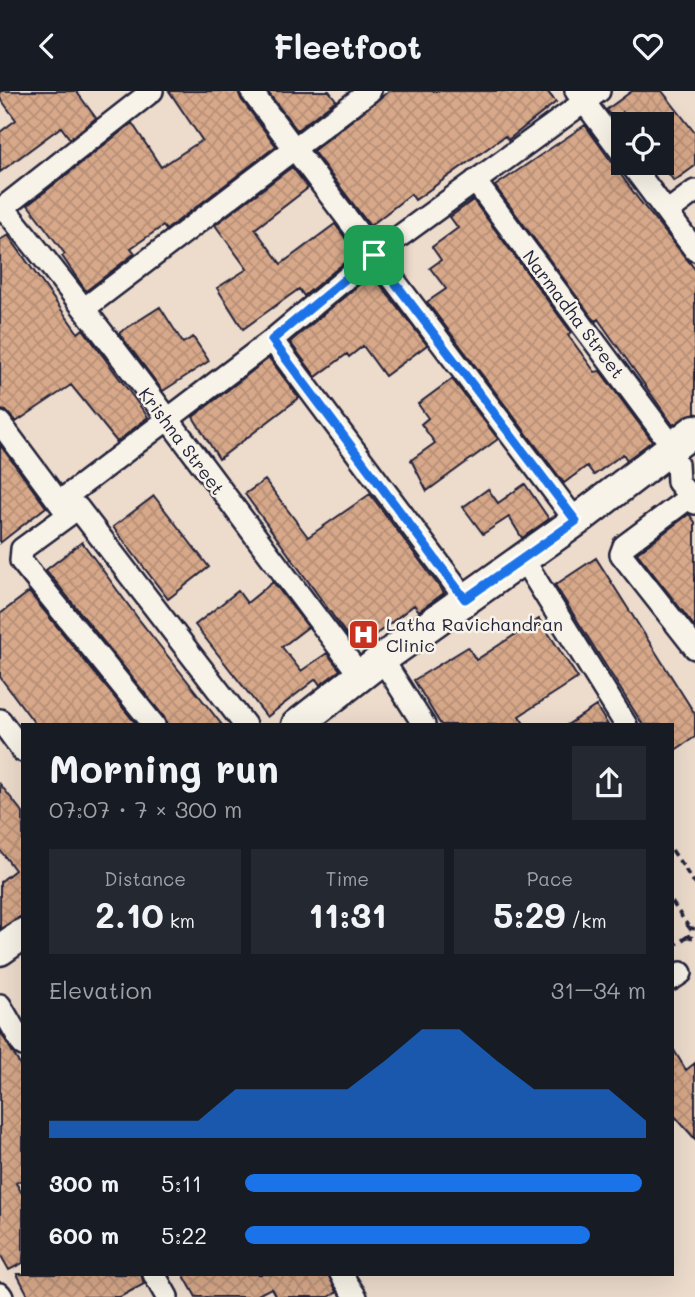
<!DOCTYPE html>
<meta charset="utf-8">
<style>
:root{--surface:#171b24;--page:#242831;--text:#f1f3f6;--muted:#9ea1a6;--accent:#1a73e8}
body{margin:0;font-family:Mali,sans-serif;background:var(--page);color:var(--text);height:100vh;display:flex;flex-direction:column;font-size:26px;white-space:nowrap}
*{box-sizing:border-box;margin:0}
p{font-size:23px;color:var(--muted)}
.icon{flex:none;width:38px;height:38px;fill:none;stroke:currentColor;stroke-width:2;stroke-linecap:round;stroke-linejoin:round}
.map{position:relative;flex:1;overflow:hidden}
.drawer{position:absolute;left:21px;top:632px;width:653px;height:553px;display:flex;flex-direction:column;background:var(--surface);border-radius:0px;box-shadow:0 7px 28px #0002}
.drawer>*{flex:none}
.tools{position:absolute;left:611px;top:21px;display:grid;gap:14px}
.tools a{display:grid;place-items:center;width:63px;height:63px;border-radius:0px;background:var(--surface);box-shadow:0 7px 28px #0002;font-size:35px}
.pin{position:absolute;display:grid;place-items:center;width:60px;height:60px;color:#fff;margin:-30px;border-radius:14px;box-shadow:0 4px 10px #0006}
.round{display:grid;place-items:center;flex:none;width:74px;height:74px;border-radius:0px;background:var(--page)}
.head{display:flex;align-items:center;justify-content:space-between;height:119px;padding:0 28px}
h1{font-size:38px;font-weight:800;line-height:52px}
.metrics{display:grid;grid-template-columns:repeat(3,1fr);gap:10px;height:119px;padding:7px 28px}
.metrics div{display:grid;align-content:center;border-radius:0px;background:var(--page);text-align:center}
.metrics b{font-size:35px;font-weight:800}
.metrics small{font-size:19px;font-weight:400}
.metrics p{font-size:19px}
.chart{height:196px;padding:14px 28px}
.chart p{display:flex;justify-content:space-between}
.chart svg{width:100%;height:126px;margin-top:7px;fill:var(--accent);opacity:.7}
ul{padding:0 28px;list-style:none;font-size:23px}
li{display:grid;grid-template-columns:112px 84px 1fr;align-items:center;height:52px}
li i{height:18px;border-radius:9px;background:var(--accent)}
header{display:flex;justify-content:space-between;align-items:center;height:91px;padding:0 28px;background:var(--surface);font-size:32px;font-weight:800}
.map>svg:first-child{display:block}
.building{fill:url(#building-cross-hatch);stroke:#22223b;stroke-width:2}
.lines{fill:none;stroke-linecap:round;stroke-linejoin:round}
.street-casing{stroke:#22223b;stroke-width:26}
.secondary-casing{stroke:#22223b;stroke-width:35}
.path{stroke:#22223b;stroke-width:3.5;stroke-dasharray:7 5;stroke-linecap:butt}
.street{stroke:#f7f3e8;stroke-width:21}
.secondary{stroke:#f7f3e8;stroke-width:30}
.route-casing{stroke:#fff;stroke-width:14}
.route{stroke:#1a73e8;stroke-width:9}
.labels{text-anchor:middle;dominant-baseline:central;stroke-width:5;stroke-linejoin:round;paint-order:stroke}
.street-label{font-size:18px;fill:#22223b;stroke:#f7f3e8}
.poi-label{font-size:18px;fill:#22223b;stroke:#f7f3e8;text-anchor:start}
</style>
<header><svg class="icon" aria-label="back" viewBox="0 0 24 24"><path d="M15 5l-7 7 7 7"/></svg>Fleetfoot<svg class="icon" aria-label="heart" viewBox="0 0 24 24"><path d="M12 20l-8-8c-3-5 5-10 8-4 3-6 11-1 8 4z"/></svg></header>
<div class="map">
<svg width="695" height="1206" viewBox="0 0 695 1206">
<defs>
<pattern id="building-cross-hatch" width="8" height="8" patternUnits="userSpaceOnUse" patternTransform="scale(1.75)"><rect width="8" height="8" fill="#d7a889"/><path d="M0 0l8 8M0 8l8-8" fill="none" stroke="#b89077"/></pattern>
</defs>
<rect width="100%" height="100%" fill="#eddccc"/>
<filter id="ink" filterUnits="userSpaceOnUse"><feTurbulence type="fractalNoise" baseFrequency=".0143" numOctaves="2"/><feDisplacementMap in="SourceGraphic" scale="14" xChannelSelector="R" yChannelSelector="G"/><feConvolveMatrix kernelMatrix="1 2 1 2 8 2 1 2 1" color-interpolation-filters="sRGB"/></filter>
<g filter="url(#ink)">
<path class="building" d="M0,0H76L96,27L70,48L61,36L0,81V41L16,29L0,7Z
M169,0H238L241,8L276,55L170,136L166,139L163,135L131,157L135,162L86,200L62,165L65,163L28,114L132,32L161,76L202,49Z
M267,0H329L336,9L297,39Z
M389,0H547L556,11L508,49L505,45L415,109L411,103L370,135L313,60Z
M632,0H662L695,42V75L674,90L662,74V33H631L623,22V41L606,19Z
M585,34L639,109L695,178V322L673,334L598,228L596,230L592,226L495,95Z
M292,76L308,97L255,138L281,173L335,133L356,162L304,205L299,198L243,238L217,197L247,178L215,134Z
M473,109L571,241L568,244L595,281L600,280L652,350L627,369L623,363L594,384L587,375L564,392L427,211L446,198L430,177L441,169L432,156L458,137L450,126Z
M8,144L78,242L83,238L148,326L117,351L71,294L16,331L6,320L0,319V149Z
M372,183L427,254L385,285L363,255L349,266L347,263L316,286L290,251Z
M160,216L183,252L193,246L209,270L163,300L119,242Z
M269,267L299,307L219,368L193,326Z
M452,288L498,348L427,400L411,369L435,352L421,333L428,327L418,313Z
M0,354L46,416L0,452Z
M265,389L308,446L370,403L444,502L419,520L414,514L357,558L245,403Z
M525,393L549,428L522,447L509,426L483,443L463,416L488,398L498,412Z
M154,405L209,476L168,508L113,436Z
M689,423L695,431V536L637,462Z
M82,451L137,526L222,634H167L164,626L46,479Z
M596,467L695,623V646L672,661V634H643L555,494Z
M273,491L308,536L282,556L301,580L327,562L340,579L320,594L316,588L267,626L195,534L238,500L247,512Z
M29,501L137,634H36L0,586V523Z
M539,528L578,587L519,625L525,634H441L414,589L468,556L476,569Z
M596,615L608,634H567Z
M0,693L23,722V824L0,838V791L15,779L0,759Z
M0,940L23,979V1088L16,1092L23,1104V1172L9,1179L0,1163Z
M672,956L686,979L695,972V1048L672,1022Z
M17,1183H141L144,1193L120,1206H29Z
M183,1183H328L337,1201L329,1206H276L271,1197L254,1206H196Z"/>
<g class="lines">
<defs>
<path id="street" d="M251,0L576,430
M576,0L623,63
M630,72L695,159
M475,90L673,356
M3,116C127,268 241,428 360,584
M0,119L152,0
M667,121L695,100
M85,217L370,0
M272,249L465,507
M0,332L64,418L78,417L245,634
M668,359L677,373L678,391L695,412
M695,402L624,455L621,463L695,557
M59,411L272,249L374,164L599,0
M78,417L22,458L21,470L154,634
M523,468L626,634
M382,568L424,634
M0,629L23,660
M672,888L681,882
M0,914L23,954
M154,1183L167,1206
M341,1183L356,1206
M0,1203L2,1206"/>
<path id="secondary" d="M297,634L382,568L576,430L695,339
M0,859L23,843"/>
</defs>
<use href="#street" class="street-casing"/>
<use href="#secondary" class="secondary-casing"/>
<path class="path" d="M672,759L695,793
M672,811L690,838
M695,838L691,837L687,842L689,846L695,847
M672,856L688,845"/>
<use href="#street" class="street"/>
<use href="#secondary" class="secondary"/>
</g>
</g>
<g class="lines" filter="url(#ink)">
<defs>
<path id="route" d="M374,164L576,430L465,508L272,249Z"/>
</defs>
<use href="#route" class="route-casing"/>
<use href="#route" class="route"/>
</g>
<defs>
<symbol id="hospital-square" viewBox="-11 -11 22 22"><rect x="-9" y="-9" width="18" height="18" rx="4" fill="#c8321e" stroke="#f7f3e8"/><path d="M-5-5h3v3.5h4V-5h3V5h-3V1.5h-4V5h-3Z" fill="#fff"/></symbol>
</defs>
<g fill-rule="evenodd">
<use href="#hospital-square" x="346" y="526" width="35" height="35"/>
</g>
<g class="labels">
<g class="street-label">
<text transform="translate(574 223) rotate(53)">Narmadha Street</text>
<text transform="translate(182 350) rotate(53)">Krishna Street</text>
</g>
<g class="poi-label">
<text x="386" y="533">Latha Ravichandran<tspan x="386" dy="21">Clinic</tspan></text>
</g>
</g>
</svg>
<div class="tools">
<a><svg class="icon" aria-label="locate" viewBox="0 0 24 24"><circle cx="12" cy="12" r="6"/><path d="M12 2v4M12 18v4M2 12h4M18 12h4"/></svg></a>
</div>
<div class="pin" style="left:374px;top:164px;background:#1e9e55"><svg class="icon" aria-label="arrive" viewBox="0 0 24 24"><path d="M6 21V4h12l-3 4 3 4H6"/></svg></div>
<section class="drawer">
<div class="head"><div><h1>Morning run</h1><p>07:07 · 7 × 300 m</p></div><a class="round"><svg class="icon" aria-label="share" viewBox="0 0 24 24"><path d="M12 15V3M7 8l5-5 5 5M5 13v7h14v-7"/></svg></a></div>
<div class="metrics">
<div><p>Distance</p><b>2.10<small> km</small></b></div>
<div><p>Time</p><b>11:31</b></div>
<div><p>Pace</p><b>5:29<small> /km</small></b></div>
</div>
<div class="chart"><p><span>Elevation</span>31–34 m</p>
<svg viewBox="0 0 160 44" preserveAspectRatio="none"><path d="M0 44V38L10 38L20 38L30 38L40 38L50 27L60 27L70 27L80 27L90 17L100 6L110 6L120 17L130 27L140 27L150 27L160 38V44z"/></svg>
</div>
<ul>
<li><b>300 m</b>5:11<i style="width:99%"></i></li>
<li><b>600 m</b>5:22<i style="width:86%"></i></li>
</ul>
</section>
</div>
